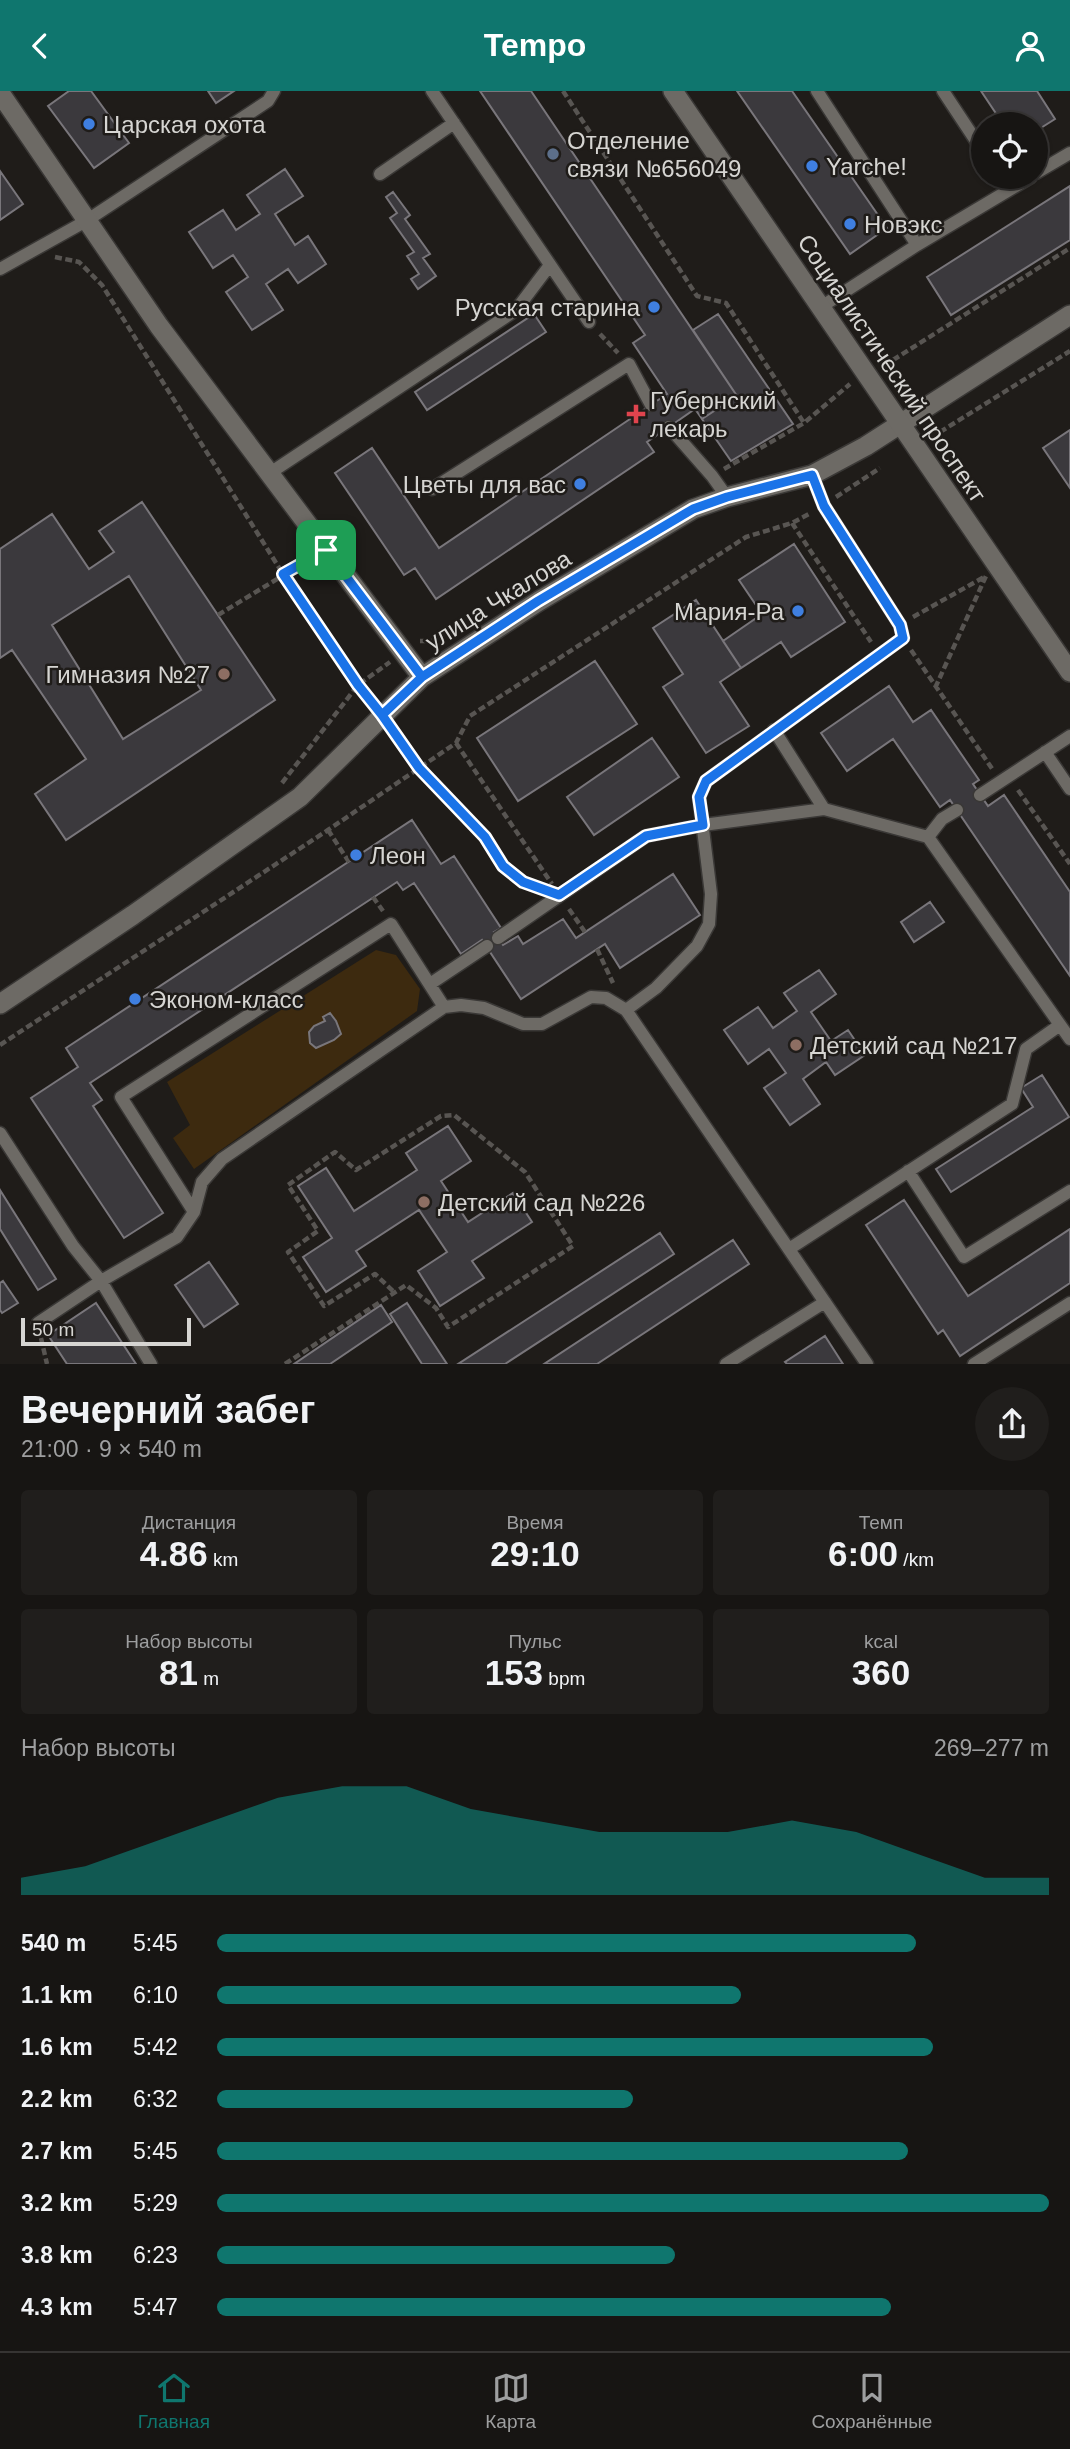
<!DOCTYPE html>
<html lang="ru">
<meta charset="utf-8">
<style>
:root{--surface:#171513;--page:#201e1c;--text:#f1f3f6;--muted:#9e9fa0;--line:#363433;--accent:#0f766e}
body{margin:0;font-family:Arial,sans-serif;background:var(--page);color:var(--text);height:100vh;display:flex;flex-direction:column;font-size:26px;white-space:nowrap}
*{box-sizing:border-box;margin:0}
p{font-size:23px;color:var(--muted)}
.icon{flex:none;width:38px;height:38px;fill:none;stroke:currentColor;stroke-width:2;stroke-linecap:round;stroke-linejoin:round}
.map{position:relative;height:1273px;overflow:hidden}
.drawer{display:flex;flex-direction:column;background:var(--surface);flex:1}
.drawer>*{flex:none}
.tools{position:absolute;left:971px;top:21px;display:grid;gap:14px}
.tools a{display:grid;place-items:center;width:77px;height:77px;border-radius:50%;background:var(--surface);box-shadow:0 2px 5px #0004,0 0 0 2px var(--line);font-size:35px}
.scale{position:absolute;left:21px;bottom:18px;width:170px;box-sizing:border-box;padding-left:7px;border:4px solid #d6d5d2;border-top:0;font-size:19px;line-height:24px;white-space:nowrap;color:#d6d5d2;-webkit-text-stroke:5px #1f1c19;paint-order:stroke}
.pin{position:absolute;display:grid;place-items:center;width:60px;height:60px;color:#fff;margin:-30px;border-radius:14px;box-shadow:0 4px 10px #0006}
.round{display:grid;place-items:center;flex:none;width:74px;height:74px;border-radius:37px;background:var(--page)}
.head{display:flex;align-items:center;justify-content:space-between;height:119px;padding:0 21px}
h1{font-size:38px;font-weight:600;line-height:52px}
.figures{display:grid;grid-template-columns:repeat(3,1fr);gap:10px;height:119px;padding:7px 21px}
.figures div{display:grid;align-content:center;border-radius:7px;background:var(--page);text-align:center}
.figures b{font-size:35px;font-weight:600}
.figures small{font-size:19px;font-weight:400}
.figures p{font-size:19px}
.chart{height:196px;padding:14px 21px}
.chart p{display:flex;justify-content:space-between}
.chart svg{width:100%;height:126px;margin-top:7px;fill:var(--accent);opacity:.7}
ul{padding:0 21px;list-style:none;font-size:23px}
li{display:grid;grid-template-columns:112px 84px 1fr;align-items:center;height:52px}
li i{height:18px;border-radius:9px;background:var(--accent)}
header{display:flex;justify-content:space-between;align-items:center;height:91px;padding:0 21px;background:var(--accent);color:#fff;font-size:32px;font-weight:600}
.dock{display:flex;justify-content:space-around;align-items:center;height:98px;border-top:2px solid var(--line);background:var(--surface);font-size:19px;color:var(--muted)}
.dock a{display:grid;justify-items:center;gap:4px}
.dock .on{color:var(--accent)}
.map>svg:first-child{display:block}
.green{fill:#3d2a0f}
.building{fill:#3b393d;stroke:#79767b;stroke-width:2;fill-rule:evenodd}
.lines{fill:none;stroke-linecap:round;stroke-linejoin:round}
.service-casing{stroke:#3a3836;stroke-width:15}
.minor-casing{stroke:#3a3836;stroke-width:22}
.tertiary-casing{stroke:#3a3836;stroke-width:22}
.path{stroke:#585552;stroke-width:4.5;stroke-dasharray:7 3.5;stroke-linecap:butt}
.service{stroke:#6d6a65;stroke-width:12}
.minor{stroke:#6d6a65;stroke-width:19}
.tertiary{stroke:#6d6a65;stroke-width:19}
.route-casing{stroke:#fff;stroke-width:14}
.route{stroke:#1a73e8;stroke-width:9}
.shop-dot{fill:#3f7fe0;stroke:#1f1c19;stroke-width:2.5}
.service-dot{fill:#5c6f8a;stroke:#1f1c19;stroke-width:2.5}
.health-dot{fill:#e0444e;stroke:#1f1c19;stroke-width:2.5}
.education-dot{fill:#8d6e63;stroke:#1f1c19;stroke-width:2.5}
.labels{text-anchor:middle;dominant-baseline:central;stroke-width:5;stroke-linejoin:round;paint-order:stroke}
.poi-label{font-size:24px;fill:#d6d5d2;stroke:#1f1c19;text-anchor:start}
.street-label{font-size:24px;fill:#d6d5d2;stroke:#1f1c19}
</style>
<header><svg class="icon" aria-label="back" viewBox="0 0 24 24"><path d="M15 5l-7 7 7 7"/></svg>Tempo<svg class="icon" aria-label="person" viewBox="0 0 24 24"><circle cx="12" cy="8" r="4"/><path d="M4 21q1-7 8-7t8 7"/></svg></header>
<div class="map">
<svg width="1070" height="1273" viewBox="0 0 1070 1273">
<rect width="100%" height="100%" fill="#1f1c19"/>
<path class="green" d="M376,859L396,864L420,898L417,920L194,1078L173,1047L190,1034L167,991Z"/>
<path class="building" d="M69,0H91L129,52L94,77L48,15Z
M208,0H234L216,12Z
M480,0H531L737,305L702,328L695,318L669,336L647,351L654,361L436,508L415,477L404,484L335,382L372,357L439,457L667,303L633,252L645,244Z
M737,0H792L887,137L850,163Z
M981,0H1037L1055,28L1036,40V33H1003Z
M285,78L303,105L275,123L295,154L308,145L326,173L298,192L288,178L266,193L283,219L252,239L226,201L248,186L233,164L213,177L189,141L223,119L236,139L260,123L247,104Z
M0,80L23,113L0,129Z
M1070,95V149L951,224L927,186Z
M393,101L410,124L405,128L430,163L423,167L436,185L418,198L411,188L419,183L407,165L414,161L390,127L397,122L386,106Z
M534,223L546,241L427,319L415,301Z
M718,223L793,333L731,370L702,328L737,305L693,239Z
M1070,339V397L1043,357Z
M142,411L275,609L66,749L35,703L86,668L12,559L0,567V458L52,423L89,478L114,461L99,440ZM129,485L201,599L123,648L52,534Z
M794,453L845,531L791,566L781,551L741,577L723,550L762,523L739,489Z
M696,509L741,577L720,591L749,635L706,662L663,596L683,583L653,537Z
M595,570L637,633L518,710L477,647Z
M889,595L913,631L931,619L979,689L973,693L988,715L1004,704L1070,801V885L950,709L940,716L893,648L847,680L821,642Z
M652,647L679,686L594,744L567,706Z
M412,729L441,773L454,765L501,837L494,841L503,854L518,845L523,853L563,828L576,847L673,783L700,824L620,877L605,853L521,908L482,849L461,863L414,792L403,799L397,791L90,992L102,1009L93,1015L163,1122L124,1147L31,1007L78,976L66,957Z
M930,811L944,831L914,851L901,831Z
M819,879L836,903L811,921L831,950L848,939L865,964L835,984L826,971L803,988L820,1013L790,1034L764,997L786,982L769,958L748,973L724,939L758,916L773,937L797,920L784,902Z
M330,922L336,930L341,943L334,949L316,957L310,952L309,941L314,935L325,930L323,926Z
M1042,984L1069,1026L951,1101L936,1078L1033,1016L1021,997Z
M448,1035L471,1070L441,1090L468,1131L513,1102L532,1131L472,1170L484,1187L440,1215L418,1180L447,1161L419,1119L356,1160L366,1175L326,1201L303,1166L332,1147L298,1095L326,1077L354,1120L417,1079L406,1062Z
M0,1099L56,1188L38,1199L0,1138Z
M904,1109L968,1205L1070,1138V1192L960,1265L943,1239L938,1243L866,1134Z
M660,1142L674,1163L505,1273H458Z
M733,1149L749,1173L597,1273H544Z
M209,1171L238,1213L204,1236L175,1194Z
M3,1190L18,1212L2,1222L0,1219V1192Z
M96,1212L136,1273H67L48,1244Z
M407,1212L447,1273H422L390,1223Z
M381,1214L392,1231L330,1273H294Z
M825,1245L843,1273H787L785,1271Z"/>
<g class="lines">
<defs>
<path id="service" d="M432,0L589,231
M817,0L917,154
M943,0L984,62
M1036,82L1070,62
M380,83L454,32
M999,86L1008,99
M0,178L86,130L268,10L274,0
M821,216L917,154L1031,86
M669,336L712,385L727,406
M270,382L516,219L550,174
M432,398L629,273L651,314
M774,639L824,718L928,746L1070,948
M1045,661L1070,698
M980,704L1070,645
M928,746L942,728L957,719
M498,847L646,745L703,734L824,718
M430,893L487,855
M626,919L656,897L697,855L709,833L711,803L699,706L706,690L903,547L900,534L824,415L812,384
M0,1042L73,1155L101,1190L151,1273
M908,1080L964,1166L1070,1100
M194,1121L121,1006L391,833L444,916
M789,1158L1012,1013L1026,958L1060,934
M38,1232L101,1190L177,1146L194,1121L202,1091L222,1068L444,916L461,914L484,917L523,933H542L591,906L606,907L626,919L867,1273
M726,1273L825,1211
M974,1273L1070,1212"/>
<path id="minor" d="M0,2L159,235L422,586
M0,913L133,824L300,706L422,586L539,510L693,418L727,406L812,384L866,355L1070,224"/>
<path id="tertiary" d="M673,0L1070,581"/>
</defs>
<use href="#service" class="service-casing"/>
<use href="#minor" class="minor-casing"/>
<use href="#tertiary" class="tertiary-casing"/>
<path class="path" d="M563,0L697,205L726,212L804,332
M55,166L79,171L102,194L283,483L370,609
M600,243L618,262
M893,269L1070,157
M940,341L1070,260
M724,378L804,332L850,293
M836,406L880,377
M792,432L871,551
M218,524L310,468
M913,526L986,485L936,595
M420,550H439
M911,559L993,679
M394,641L419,677L485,746L503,775L523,791L541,798
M456,652L552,793
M282,692L358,594L390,571
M1018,699L1070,773
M328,739L349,771
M373,806L383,820
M569,818L585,841
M597,858L613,892
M0,954L328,739L456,652L470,625L746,446L792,432L811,422
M41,1247L47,1273
M285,1273L406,1194L436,1217L448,1236L573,1155L525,1081L454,1024L441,1025L356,1079L335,1061L288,1094L318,1140L288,1161L324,1215L375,1183L394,1201"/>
<use href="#service" class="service"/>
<use href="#minor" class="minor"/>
<use href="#tertiary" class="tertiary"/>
</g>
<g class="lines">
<defs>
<path id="route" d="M326,459L422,586L382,624L419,677L485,746L503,775L523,791L559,804L646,745L703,734L699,706L706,690L903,547L900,534L824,415L812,384L727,406L693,418L538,510L422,586L382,624L358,594L283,483L326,459"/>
</defs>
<use href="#route" class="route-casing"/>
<use href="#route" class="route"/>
</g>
<g class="shop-dot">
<circle cx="89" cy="33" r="7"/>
<circle cx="812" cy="75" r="7"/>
<circle cx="850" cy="133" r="7"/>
<circle cx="654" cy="216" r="7"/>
<circle cx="580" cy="393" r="7"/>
<circle cx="798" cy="520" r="7"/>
<circle cx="356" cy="764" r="7"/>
<circle cx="135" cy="908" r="7"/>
</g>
<circle class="service-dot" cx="553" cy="63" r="7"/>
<path class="health-dot" d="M632.5 312.5h7v7h7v7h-7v7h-7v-7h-7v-7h7z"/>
<g class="education-dot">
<circle cx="224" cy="583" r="7"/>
<circle cx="796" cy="954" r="7"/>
<circle cx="424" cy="1111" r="7"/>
</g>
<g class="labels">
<g class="poi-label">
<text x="103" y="33">Царская охота</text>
<text x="567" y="49">Отделение<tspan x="567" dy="28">связи №656049</tspan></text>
<text x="826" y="75">Yarche!</text>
<text x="864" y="133">Новэкс</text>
<text x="640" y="216" text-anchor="end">Русская старина</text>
<text x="650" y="309">Губернский<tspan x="650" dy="28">лекарь</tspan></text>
<text x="566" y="393" text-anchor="end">Цветы для вас</text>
<text x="784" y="520" text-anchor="end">Мария-Ра</text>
<text x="210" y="583" text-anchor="end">Гимназия №27</text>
<text x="370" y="764">Леон</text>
<text x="149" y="908">Эконом-класс</text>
<text x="810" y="954">Детский сад №217</text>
<text x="438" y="1111">Детский сад №226</text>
</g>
<g class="street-label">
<text transform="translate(892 277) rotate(56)">Социалистический проспект</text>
<text transform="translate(498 509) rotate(-32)">улица Чкалова</text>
</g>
</g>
</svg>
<div class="tools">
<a><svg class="icon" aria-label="locate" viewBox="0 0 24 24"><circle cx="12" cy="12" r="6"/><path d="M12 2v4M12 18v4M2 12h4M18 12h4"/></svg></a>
</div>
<div class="scale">50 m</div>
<div class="pin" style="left:326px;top:459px;background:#1e9e55"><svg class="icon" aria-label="arrive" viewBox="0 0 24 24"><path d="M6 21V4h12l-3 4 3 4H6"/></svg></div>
</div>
<section class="drawer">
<div class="head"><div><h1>Вечерний забег</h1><p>21:00 · 9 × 540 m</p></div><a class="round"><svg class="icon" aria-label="share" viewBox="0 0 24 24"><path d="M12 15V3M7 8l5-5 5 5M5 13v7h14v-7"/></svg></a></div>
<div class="figures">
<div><p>Дистанция</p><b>4.86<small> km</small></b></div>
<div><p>Время</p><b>29:10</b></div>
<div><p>Темп</p><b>6:00<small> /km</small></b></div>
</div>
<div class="figures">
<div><p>Набор высоты</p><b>81<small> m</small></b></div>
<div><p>Пульс</p><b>153<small> bpm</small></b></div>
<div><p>kcal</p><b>360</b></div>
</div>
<div class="chart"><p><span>Набор высоты</span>269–277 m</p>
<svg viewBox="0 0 160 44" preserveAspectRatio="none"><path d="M0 44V38L10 34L20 26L30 18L40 10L50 6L60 6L70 14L80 18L90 22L100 22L110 22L120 18L130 22L140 30L150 38L160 38V44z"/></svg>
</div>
<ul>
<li><b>540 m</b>5:45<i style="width:84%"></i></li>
<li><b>1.1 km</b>6:10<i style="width:63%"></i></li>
<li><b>1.6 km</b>5:42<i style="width:86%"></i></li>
<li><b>2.2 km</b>6:32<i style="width:50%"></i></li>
<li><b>2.7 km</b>5:45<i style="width:83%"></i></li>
<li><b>3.2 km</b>5:29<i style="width:100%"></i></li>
<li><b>3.8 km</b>6:23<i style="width:55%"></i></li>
<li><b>4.3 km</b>5:47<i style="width:81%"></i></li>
</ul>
</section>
<nav class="dock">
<a class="on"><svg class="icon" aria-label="home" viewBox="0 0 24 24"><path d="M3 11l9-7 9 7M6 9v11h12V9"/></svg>Главная</a>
<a><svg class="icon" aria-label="map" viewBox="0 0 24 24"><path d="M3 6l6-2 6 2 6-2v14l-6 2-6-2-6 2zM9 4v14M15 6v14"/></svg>Карта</a>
<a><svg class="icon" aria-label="saved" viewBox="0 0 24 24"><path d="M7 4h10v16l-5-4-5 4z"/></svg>Сохранённые</a>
</nav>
